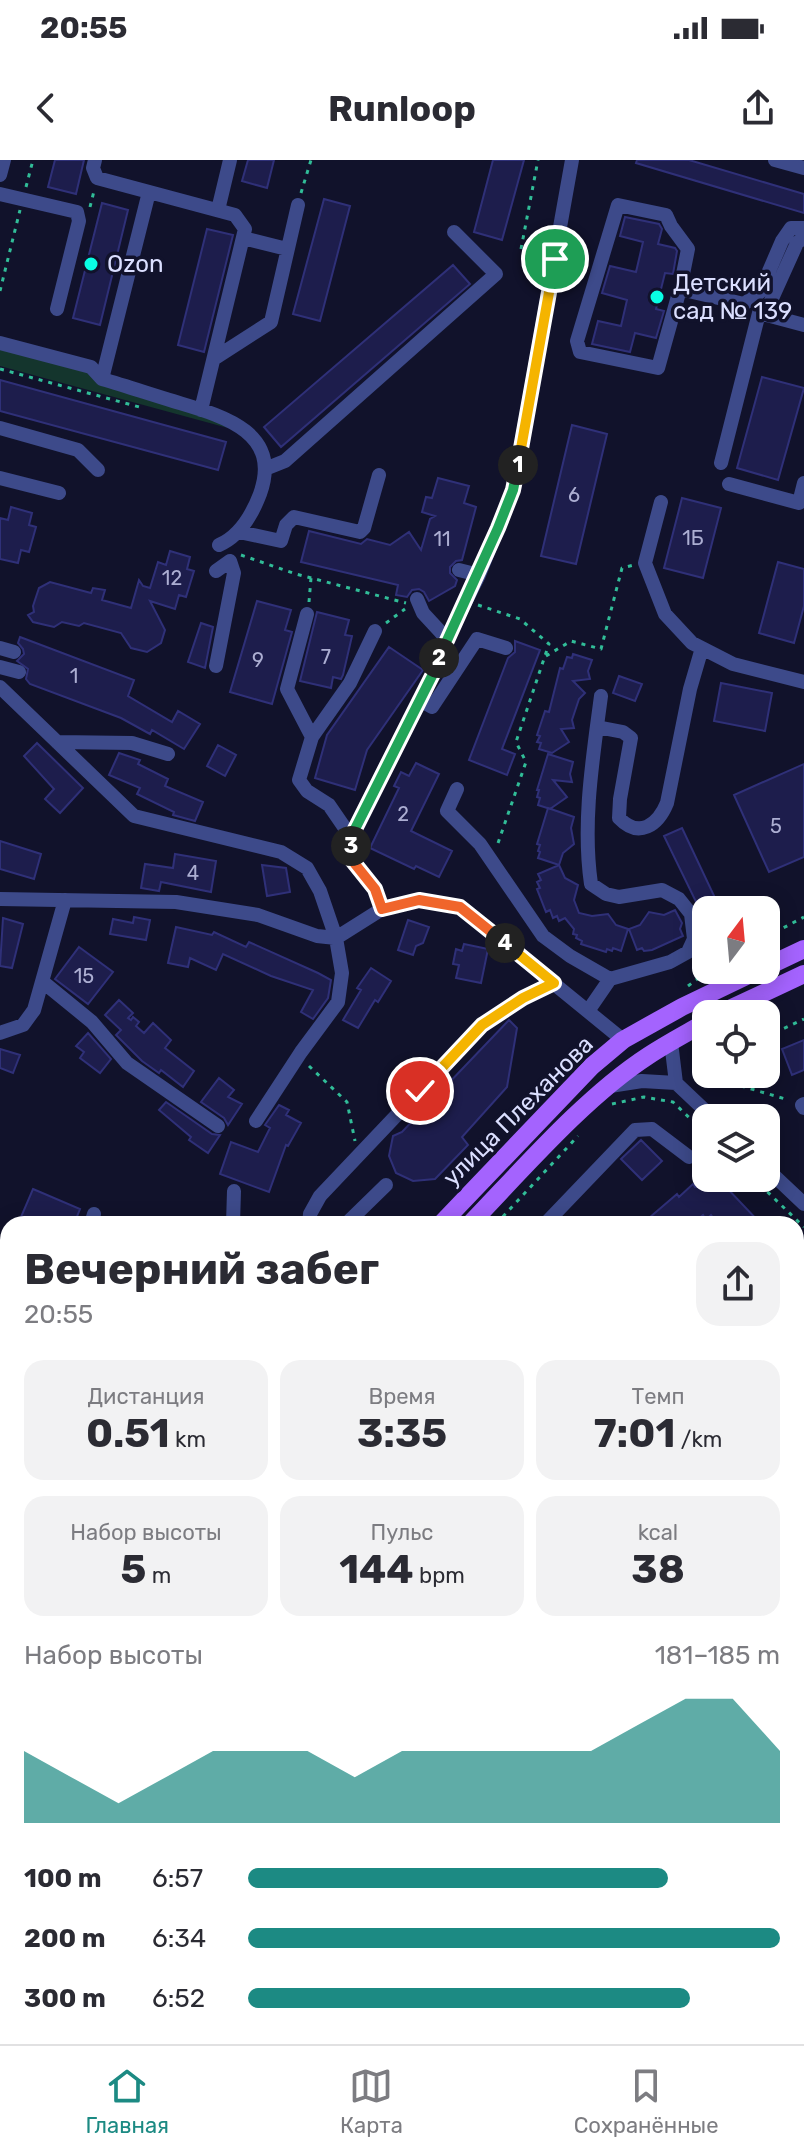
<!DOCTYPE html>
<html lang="ru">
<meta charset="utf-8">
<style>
:root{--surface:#fff;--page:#f2f2f3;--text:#2b2b33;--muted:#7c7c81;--line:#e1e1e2;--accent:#1c8a83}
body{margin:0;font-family:Rubik,sans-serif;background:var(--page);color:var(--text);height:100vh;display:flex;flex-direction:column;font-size:30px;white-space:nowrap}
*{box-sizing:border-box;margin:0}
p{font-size:26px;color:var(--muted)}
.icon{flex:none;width:44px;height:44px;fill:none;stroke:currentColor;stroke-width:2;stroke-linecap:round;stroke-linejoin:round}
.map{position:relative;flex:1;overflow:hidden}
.details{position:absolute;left:0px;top:1056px;width:804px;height:828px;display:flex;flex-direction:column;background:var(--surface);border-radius:24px 24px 0 0;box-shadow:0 4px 20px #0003}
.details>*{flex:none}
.needle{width:52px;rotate:16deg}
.controls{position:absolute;left:692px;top:736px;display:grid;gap:16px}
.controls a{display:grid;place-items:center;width:88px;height:88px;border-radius:16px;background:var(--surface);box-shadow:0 4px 20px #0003;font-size:40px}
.pin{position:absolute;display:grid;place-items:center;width:68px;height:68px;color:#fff;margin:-34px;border:4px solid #fff;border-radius:50%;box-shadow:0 2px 8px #0007}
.km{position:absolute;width:40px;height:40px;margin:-20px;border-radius:50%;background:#222;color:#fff;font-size:22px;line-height:40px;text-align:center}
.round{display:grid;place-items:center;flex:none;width:84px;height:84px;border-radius:24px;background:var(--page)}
.overview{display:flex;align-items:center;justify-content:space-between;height:136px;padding:0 24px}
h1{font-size:44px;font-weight:700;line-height:60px}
.figures{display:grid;grid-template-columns:repeat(3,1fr);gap:12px;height:136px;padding:8px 24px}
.figures div{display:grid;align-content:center;border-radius:20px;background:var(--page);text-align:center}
.figures b{font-size:40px;font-weight:700}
.figures small{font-size:22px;font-weight:400}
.figures p{font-size:22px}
.chart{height:224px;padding:16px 24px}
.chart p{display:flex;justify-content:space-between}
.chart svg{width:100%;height:144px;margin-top:8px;fill:var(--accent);opacity:.7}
ul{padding:0 24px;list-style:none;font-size:26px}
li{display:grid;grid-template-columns:128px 96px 1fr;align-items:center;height:60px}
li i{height:20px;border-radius:10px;background:var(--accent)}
.status{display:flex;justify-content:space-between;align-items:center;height:56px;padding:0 40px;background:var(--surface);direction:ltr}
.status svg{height:22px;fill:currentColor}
header{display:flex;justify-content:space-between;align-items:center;height:104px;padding:0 24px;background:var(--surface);font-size:36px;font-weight:700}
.dock{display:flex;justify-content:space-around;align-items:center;height:112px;border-top:2px solid var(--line);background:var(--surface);font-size:22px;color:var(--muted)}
.dock a{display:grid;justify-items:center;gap:4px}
.dock .selected{color:var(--accent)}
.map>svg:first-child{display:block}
.green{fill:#14352d}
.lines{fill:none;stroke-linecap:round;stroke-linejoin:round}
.river{stroke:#0b2f4a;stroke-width:26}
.building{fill:#1d1d4c;stroke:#2f3078;stroke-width:2}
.path{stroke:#31bd98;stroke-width:3;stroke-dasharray:4 6;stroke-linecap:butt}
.minor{stroke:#3d4a8a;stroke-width:14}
.major{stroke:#a463fe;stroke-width:18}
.split-1-casing{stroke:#fff;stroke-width:16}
.split-2-casing{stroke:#fff;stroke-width:16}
.split-3-casing{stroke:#fff;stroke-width:16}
.split-4-casing{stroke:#fff;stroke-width:16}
.split-5-casing{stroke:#fff;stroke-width:16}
.split-1{stroke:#f5b400;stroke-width:10}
.split-2{stroke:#22a559;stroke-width:10}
.split-3{stroke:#22a559;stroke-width:10}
.split-4{stroke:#f0652b;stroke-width:10}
.split-5{stroke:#f5b400;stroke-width:10}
.poi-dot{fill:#09fee4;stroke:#11122b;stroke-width:3}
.labels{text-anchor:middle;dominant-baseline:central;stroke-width:7;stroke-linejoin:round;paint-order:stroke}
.number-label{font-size:20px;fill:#acaed2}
.poi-label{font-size:24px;fill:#dbdfff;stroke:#11122b;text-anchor:start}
.street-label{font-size:24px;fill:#dbdfff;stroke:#11122b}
</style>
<div class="status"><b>20:55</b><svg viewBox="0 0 49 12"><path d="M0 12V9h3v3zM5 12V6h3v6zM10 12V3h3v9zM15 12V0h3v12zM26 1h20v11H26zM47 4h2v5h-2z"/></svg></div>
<header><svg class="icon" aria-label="back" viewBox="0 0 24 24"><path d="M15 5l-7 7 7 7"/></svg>Runloop<svg class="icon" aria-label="share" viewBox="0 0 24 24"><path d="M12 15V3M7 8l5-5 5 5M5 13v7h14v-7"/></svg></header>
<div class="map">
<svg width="804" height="1884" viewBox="0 0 804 1884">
<rect width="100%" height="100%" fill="#11122b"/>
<path class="green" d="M0,186C78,207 158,228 228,268L0,206Z
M8,1140V1451L0,1447V1151Z
M0,1758L8,1760V1876H18L15,1884H0L4,1855L0,1853Z
M796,1793L804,1801V1884H797L787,1876H796Z"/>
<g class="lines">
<path class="river" d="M0,1450L8,1455"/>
</g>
<path class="building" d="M55,0H84L76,34L48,27Z
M248,0H274L267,28L242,21Z
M493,0H524L502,80L474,72Z
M637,0H689L804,34V53L636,3Z
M324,39L350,46L320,161L293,154Z
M102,43L128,50L100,165L73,158Z
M625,57L659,64L662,69L658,84L675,88L677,91L673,114L665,113L656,149L664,151L656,178L635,173L630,192L592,184L598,161L621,166L627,140L602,133L610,106L636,112L643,82L620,76Z
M207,69L233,75L204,192L178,185Z
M453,105L470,124L281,287L264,267Z
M762,217L804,228L778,320L737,308Z
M0,220L226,282L218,310L0,251Z
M572,265L607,274L576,404L541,396Z
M438,318L469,326L464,343L476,347L462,400L456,401L450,407V413L457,420L455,426L429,441L424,432L419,429L412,430L407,437L396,435L398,425L301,402L309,371L361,384L367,379L390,385L409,372L421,390L430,359L435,356L422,352L426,337L432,338Z
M682,338L721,348L703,418L664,408Z
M11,347L32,353L29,365L36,367L29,392L21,390L18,403L0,399V358L8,360Z
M170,391L190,397L187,409L194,411L186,437L179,435L175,449L150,441L165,470L161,483L147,492L131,488L121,473L84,463L79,466L62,462L54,467L33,462L28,455L34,452L33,446L39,428L50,422L91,433L93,428L105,430L102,440L131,448L139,420L143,426L150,428L158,402L166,405Z
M778,402L804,409V446L794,483L759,473Z
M257,441L291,450L285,470L292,472L272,544L230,532Z
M317,452L349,460L345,475L352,476L343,515L341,519L333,517L331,528L300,521Z
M201,463L213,467L205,508L188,502Z
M20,477L134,520L128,536L172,562L178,551L200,564L184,589L152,570L150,574L121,558L30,524L26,519L28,509L17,501L24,494L23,489L18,483Z
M515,481L540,490L502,589L515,594L507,615L469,600L508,498L515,492Z
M389,487L423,510L367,590L355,630L315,618L327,575Z
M573,494L592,500L588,511L590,519L573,521L585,533L579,539L572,560L574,568L561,569L569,582L552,593L539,589L541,583L537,582L540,576L537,575L545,551L549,552L560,508L563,509L567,497L572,498Z
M619,516L642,524L635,541L613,533Z
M721,523L772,533L765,571L714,561Z
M37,583L83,628L60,653L45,639L54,629L24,596Z
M218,585L236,595L225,616L207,606Z
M119,593L140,600L138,604L168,619L165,626L203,642L195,661L173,655L174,652L137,634L140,628L109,615Z
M548,594L573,602L570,614L572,622L553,620L567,637L550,649L538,645L540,638L537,637L539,630H537Z
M416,603L439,614L411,671L452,691L439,717L416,706L414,709L370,688L399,628L394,626L401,612L409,616Z
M804,604V697L769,712L734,635Z
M548,648L574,657L571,668L574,684L563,693L559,705L538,698L540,692L538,691L540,685L537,684Z
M682,668L716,740L699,748L664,676Z
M0,681L41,694L34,719L0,709Z
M175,694L216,701L211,732L161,722L159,731L141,728L145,704L173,708Z
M262,705L286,708L290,732L267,736Z
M559,705L565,718L578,725L574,740L579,753L592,756L608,754L616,765L628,769L621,791L613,788L612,791L607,789L606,792L581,784L582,781L576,778L577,775L573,774L574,769L565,758L559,761L557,756L553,758L550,750L546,752L537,729L540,728L537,722L541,720L538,714Z
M675,750L682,763L680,769L683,776L652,790L644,791L642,788L637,790L629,769L640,765L649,752L664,755Z
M134,757L150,760L146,780L110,774L113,759L133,763Z
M3,758L23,764L12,808L0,806Z
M408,760L429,767L423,783L416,786L413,795L398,790Z
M176,767L212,775L214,772L246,787L249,782L318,813L331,820L328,838L313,859L301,852L313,830L271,816L223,794L216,810L190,798L188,807L168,803Z
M464,784L488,789L481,823L456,818L459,805L453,804L456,789L462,791Z
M79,787L113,812L88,844L55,819Z
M371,808L391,821L378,842L375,840L358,868L343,860L361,830L357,828Z
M119,840L133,853L128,858L131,860L133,857L139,862L136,866L144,873L153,863L171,880L165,888L194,911L183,927L161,910L159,913L142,901L116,875L121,870L105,855Z
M509,860L517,868L507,927L462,977L468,985L435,1019L413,1021L396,1013L389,996L393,976L402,972Z
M88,873L111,899L100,913L80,898L84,892L76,886Z
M804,880V910L792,915L782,889Z
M0,889L20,895L13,913L0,908Z
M219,918L234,930L228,937L242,944L228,965L224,958L201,942Z
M166,942L212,974L220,975L208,993L189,980L191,977L159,950Z
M279,945L289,950L286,955L301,963L288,986L286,985L269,1032L220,1014L231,982L258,992L270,968L265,965Z
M641,980L662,1001L642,1020L621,999Z
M693,1024L695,1027L709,1025L723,1029L726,1027L761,1064H718L711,1055L706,1060L703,1055L692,1064H642L677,1034L679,1037Z
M33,1029L80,1049L74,1064H18Z"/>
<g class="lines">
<path class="path" d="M26,27L33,0
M301,33L311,0
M90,47L94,31
M521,89L538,0
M0,131L20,50
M0,209L143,248
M241,395L296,414L406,443
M309,442L311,418
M478,445L520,459L549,484L516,582L526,602L497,686
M386,463L405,449
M546,496L571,481L601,489L622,408L634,405
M766,777L804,757
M688,826L709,810
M766,877L804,859
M309,906L347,942L355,981
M693,912L789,940
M693,912L706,905
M612,944L644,937L673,942L706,974
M753,1018L804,1067
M496,1064L578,976
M0,1326L8,1328
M0,1348L8,1356
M0,1374L8,1378
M0,1407L8,1408
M8,1428L0,1434V1438L8,1447
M0,1742L8,1744
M0,1754L8,1757
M557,1876L560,1884
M30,1884L32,1876
M133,1884L135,1876
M234,1884L236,1876
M561,1884L565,1876
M777,1884L778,1876"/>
<path class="minor" d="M95,0L93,8L97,18L235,55L245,69L201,250
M775,0L804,8
M0,15L4,0
M0,34L77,52L79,61L57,149
M218,50L230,0
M804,77L797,83L770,143L759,153L804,165
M243,78L287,89
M680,129L688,89L671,66L666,55L618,45L577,181L580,192L658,208L680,129L744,144L760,132L782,81L791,68H804
M0,183L91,207L102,219C126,226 150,234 173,241C219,255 283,270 260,334C252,355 240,376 219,385
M215,198L271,162L298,45
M102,219L149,32
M0,268L78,290L98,310
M721,303L759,153
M265,309L285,301L496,114L454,72
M0,318L59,333
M729,324L799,343L804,323
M661,342L645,403L665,454L692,483L733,504L804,522
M239,372L281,381L286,365L294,357L360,372L364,368L379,315
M459,410L479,415
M216,411L230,401L234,413L216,506
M417,439L423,453L447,479
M307,454L287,529L312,577L299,620L307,631L329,645L351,677
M0,488L14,492
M0,507L19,512
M0,527L134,656L281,692L307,708L320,731L336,778L342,813L338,842L301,892L256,961
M420,540L432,547L477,479L506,488
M597,567L623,572L631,578L620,639L619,658C639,679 658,665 667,643L690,529L702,488
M312,577L350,523L375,471
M57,582L132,583L168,594
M457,629L447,651L480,684L543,776L570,796L610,819
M0,739L176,742L258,755L317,776L336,778
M382,749L375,729L351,699V677L434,512L442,488L479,415L513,330L572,0
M336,778L382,749L419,740L460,747L623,880
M43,822L92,862L127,903L218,966
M588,851L610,819L670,802L688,792L694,779L691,754L679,739L662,730L619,737L606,734L591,724C582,662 593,597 601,536
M0,873L23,865L34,850L65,740
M671,882L676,923L713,958
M610,926L642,921L676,923
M804,944L802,945L804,948
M766,1008L804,1044
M91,1064L94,1054
M233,1064L234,1031
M309,1064L310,1054L320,1036L482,865L523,838L554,823
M346,1064L386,1025
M545,1064L635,970L652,969L689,997
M0,1086L8,1090
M796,1221L804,1219
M796,1326L804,1346
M796,1489L804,1492
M0,1490L8,1498
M796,1510L804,1509
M0,1548L8,1550
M0,1603L8,1605
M796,1618L804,1615
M796,1653L804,1655
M0,1672L8,1674
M796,1774L804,1782
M457,1884L458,1876"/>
<path class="major" d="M766,807L804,789
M719,854L804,814
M441,1064L592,906L623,880L682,847L759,810
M470,1064C523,1009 585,937 648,896C666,884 687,873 706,862
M160,1884L162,1876
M185,1884L187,1876"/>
</g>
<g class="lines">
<defs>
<path id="split-1" d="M518,305L555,99"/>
<path id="split-2" d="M439,498L498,368L513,330L518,305"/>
<path id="split-3" d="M351,686V677L434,512L439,498"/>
<path id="split-4" d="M351,686V699L375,729L382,749L419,740L460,747L505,783"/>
<path id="split-5" d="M420,931L482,865L523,838L554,823L505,783"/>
</defs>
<use href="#split-1" class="split-1-casing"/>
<use href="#split-2" class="split-2-casing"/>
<use href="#split-3" class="split-3-casing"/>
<use href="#split-4" class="split-4-casing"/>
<use href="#split-5" class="split-5-casing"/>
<use href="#split-1" class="split-1"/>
<use href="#split-2" class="split-2"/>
<use href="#split-3" class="split-3"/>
<use href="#split-4" class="split-4"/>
<use href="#split-5" class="split-5"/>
</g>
<g class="poi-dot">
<circle cx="91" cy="104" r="8"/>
<circle cx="657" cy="137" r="8"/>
</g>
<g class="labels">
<g class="number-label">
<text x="574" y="335">6</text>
<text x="693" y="378">1Б</text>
<text x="442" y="379">11</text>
<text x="172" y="418">12</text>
<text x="326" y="497">7</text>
<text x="258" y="500">9</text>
<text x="74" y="516">1</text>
<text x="403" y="654">2</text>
<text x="776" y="666">5</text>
<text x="193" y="713">4</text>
<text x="84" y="816">15</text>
</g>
<g class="poi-label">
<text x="107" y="104">Ozon</text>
<text x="673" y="123">Детский<tspan x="673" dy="28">сад № 139</tspan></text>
</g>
<g class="street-label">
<text transform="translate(518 951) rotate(-45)">улица Плеханова</text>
</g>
</g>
</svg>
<div class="controls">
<a><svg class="needle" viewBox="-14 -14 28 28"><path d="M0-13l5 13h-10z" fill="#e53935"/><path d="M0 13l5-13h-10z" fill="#7c7c81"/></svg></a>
<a><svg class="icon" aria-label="locate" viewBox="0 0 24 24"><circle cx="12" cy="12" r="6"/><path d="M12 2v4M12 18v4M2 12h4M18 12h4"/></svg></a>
<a><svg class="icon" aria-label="layers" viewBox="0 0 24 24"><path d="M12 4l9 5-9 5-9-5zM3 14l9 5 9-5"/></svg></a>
</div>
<div class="pin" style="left:555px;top:99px;background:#1e9e55"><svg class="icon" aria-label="arrive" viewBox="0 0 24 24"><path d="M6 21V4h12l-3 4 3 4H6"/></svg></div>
<div class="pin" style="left:420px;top:931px;background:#d93025"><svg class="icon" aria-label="check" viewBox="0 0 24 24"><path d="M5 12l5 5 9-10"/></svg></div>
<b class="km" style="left:518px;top:305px">1</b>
<b class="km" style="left:439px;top:498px">2</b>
<b class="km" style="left:351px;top:686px">3</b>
<b class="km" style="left:505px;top:783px">4</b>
<section class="details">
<div class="overview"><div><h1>Вечерний забег</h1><p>20:55</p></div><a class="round"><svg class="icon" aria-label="share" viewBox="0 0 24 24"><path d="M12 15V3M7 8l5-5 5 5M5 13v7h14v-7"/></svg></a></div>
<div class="figures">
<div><p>Дистанция</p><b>0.51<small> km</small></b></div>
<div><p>Время</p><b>3:35</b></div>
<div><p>Темп</p><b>7:01<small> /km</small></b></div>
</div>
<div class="figures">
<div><p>Набор высоты</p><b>5<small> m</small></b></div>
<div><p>Пульс</p><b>144<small> bpm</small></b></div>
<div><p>kcal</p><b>38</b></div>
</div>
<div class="chart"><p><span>Набор высоты</span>181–185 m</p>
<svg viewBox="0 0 160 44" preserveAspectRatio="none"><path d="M0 44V22L10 30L20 38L30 30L40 22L50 22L60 22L70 30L80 22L90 22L100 22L110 22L120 22L130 14L140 6L150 6L160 22V44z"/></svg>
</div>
<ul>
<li><b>100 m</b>6:57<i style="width:79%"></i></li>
<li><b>200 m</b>6:34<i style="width:100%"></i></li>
<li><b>300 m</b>6:52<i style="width:83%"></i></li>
</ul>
</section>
</div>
<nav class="dock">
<a class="selected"><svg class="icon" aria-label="home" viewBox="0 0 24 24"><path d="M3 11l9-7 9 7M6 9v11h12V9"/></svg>Главная</a>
<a><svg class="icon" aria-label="map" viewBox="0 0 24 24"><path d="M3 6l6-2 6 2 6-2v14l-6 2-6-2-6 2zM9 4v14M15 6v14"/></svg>Карта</a>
<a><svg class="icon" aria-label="saved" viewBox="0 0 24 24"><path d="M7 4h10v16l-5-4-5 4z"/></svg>Сохранённые</a>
</nav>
